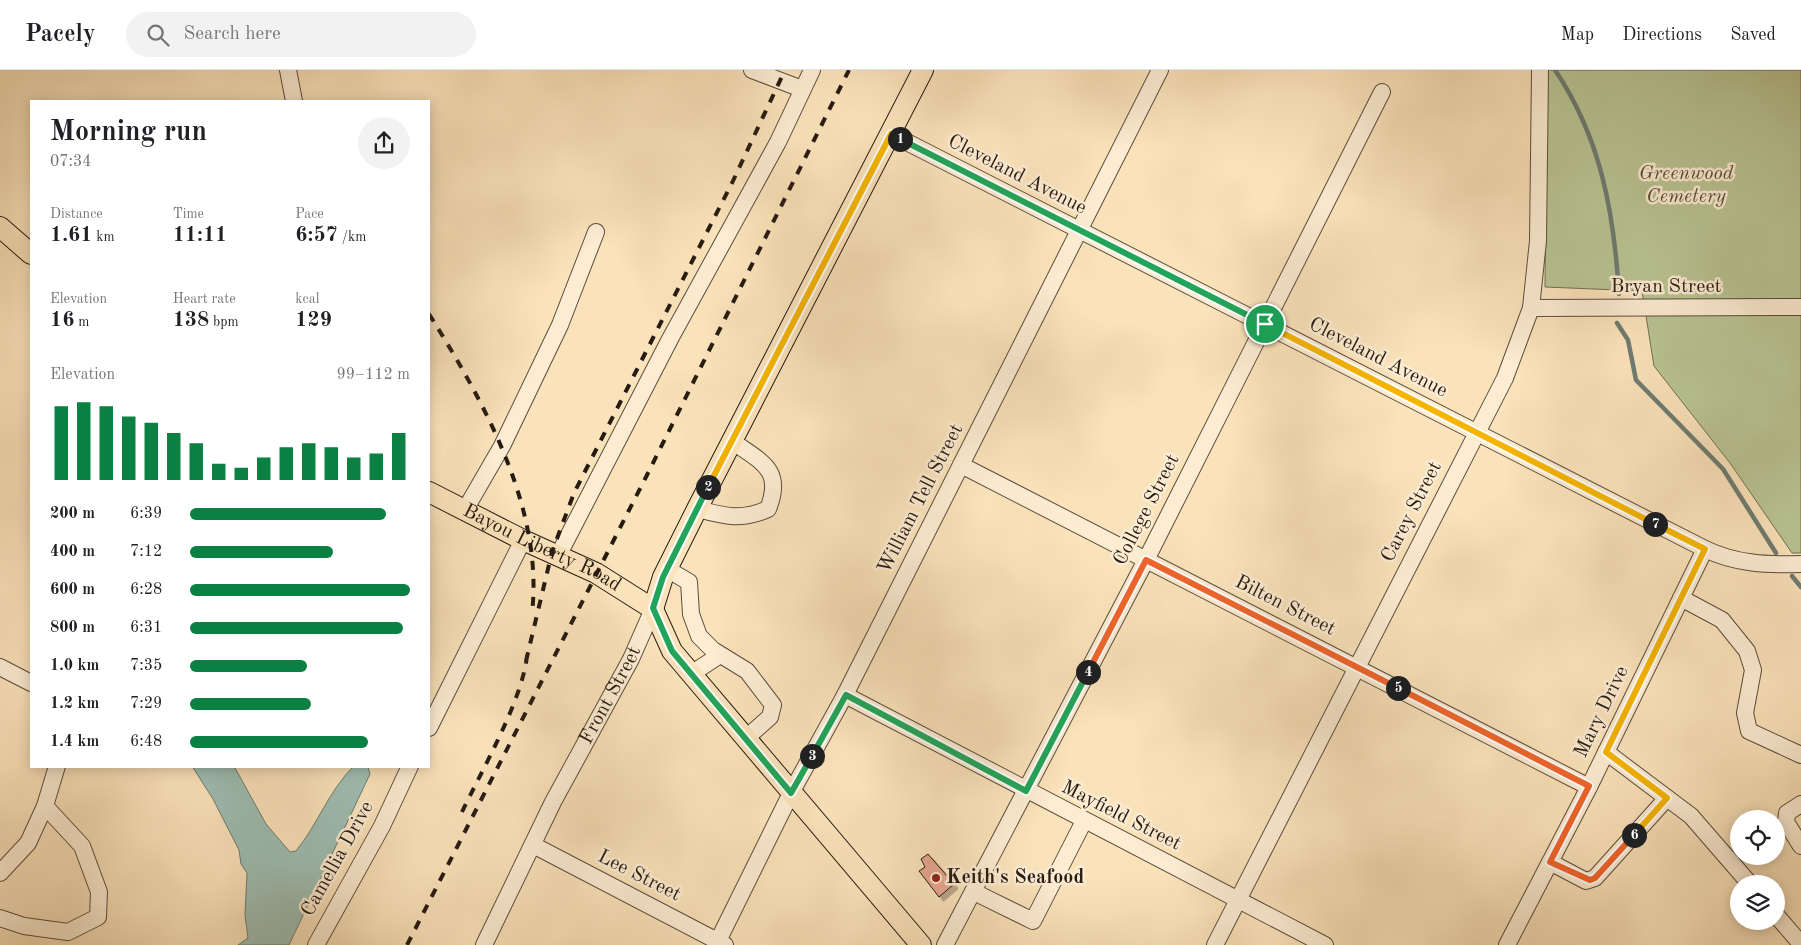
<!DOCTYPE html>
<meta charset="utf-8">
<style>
:root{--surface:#fff;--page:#f2f2f2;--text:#202124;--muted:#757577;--line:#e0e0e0;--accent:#0b8043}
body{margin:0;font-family:"Old Standard TT",serif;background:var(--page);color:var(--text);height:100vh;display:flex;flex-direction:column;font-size:19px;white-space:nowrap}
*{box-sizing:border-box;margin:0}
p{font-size:16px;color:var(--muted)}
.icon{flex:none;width:28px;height:28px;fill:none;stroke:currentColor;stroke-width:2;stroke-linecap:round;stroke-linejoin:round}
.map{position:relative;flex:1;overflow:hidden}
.sheet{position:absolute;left:30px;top:30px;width:400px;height:668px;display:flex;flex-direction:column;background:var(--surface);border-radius:0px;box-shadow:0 2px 12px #0003}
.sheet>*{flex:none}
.tools{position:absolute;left:1730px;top:740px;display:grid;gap:10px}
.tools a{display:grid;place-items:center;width:55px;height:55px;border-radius:50%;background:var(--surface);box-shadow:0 2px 12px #0003;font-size:25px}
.pin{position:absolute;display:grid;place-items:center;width:42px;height:42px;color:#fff;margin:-21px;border:2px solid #fff;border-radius:50%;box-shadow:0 1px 5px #0007}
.km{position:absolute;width:25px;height:25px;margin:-12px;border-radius:50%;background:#222;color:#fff;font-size:14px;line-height:25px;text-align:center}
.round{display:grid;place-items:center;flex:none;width:52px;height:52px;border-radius:26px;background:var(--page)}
.overview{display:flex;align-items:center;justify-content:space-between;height:85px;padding:0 20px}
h1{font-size:28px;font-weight:700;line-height:38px}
.stats{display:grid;grid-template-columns:repeat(3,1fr);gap:8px;height:85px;padding:5px 20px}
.stats div{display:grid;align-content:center}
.stats b{font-size:21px;font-weight:700}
.stats small{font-size:14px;font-weight:400}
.stats p{font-size:14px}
.chart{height:140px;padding:10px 20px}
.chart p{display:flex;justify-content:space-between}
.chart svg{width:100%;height:90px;margin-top:5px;stroke:var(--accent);stroke-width:6}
ul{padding:0 20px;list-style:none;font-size:16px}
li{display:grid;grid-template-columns:80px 60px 1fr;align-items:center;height:38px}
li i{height:12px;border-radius:6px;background:var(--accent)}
header{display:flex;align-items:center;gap:30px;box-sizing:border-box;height:70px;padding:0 25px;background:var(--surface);border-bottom:1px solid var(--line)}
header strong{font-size:24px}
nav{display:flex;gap:28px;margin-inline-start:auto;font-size:18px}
.search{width:350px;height:45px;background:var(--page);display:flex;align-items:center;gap:12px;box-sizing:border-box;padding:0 18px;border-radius:28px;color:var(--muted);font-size:19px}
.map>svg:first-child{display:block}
.green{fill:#b9c494;stroke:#707054}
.water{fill:#9ebdb2;stroke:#6e7c72}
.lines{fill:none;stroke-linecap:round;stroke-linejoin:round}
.stream{stroke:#6e7c72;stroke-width:4.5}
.building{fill:#e6a590;stroke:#261b13;filter:url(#shadow)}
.minor-casing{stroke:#5b4d3d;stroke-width:18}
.major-casing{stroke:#261b13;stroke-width:22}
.minor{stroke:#fcecd2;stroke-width:16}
.major{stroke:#fae2ba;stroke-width:20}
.rail{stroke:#261b13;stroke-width:4;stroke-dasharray:9 9;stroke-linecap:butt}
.split-1-casing{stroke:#fff;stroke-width:10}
.split-2-casing{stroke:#fff;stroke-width:10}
.split-3-casing{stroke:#fff;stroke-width:10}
.split-4-casing{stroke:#fff;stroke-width:10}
.split-5-casing{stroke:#fff;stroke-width:10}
.split-6-casing{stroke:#fff;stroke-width:10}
.split-7-casing{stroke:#fff;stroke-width:10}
.split-8-casing{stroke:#fff;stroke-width:10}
.split-1{stroke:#22a559;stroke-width:6}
.split-2{stroke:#f5b400;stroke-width:6}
.split-3{stroke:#22a559;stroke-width:6}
.split-4{stroke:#22a559;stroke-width:6}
.split-5{stroke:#f0652b;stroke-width:6}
.split-6{stroke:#f0652b;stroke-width:6}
.split-7{stroke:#f5b400;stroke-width:6}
.split-8{stroke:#f5b400;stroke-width:6}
.poi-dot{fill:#8f2418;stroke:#fcecd2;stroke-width:2}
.labels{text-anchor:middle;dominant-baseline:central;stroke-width:5;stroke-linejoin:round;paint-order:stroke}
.park-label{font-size:20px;font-style:italic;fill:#524e3a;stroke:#fcecd2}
.street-label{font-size:20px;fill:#261b13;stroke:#fcecd2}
.poi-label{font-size:20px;font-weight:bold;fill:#261b13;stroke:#fcecd2;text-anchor:start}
</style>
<header>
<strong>Pacely</strong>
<div class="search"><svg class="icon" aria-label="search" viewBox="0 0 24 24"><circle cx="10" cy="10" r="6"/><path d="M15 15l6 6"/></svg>Search here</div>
<nav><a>Map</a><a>Directions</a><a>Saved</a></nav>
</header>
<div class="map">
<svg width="1801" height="875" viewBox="0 0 1801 875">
<defs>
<filter id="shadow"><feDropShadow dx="4.5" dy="4.5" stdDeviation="0" flood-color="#0004"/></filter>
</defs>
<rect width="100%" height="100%" fill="#fae2ba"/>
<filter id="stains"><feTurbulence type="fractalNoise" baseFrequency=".004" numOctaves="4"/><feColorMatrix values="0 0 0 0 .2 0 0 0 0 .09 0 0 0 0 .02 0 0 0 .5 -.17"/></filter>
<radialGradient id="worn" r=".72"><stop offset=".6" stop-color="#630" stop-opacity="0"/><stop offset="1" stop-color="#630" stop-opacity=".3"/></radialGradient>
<path class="green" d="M1547,0H1801V483H1792L1730,393L1654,296L1642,221L1545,217Z"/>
<path class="water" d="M192,696H234L266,754L290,782L296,781C318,754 329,720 354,696L368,697L370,704L289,875H238L248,868L245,845L247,803L241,794L239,780L213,729Z"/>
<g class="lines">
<path class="stream" d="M1555,0C1601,68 1614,143 1619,224
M1617,253L1628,270L1636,310L1723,399L1776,483
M1792,506L1801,517"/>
</g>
<path class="building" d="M928,784L954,814L939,827L919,801L925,797L921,789Z"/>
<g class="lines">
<defs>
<g id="minor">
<path d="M288,0L294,31"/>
<path d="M752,0L802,19"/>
<path d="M891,64L1705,479C1736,494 1767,495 1801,494"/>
<path d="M1531,238L1801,237"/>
<path d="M961,395L1589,717"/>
<path d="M697,439C724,446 741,451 768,439C784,399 761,392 732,371"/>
<path d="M465,440L502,376L560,255L596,162"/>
<path d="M558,486L670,269L778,72L812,0"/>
<path d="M667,499L689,512L691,544L699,566L713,580L747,601L773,635L770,647L745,669"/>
<path d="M1681,528L1722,550L1747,581L1753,600L1745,643L1749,661L1801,685"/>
<path d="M0,597L31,613"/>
<path d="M691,604L720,585"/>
<path d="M845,625L1325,875"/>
<path d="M429,658L523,470"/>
<path d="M1606,682L1691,746L1750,814"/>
<path d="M1801,734L1787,743L1786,752L1801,776"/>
<path d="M533,775L725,875"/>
<path d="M1550,792L1586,811L1595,808L1667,728"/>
<path d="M0,803L28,773L45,736L57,696"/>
<path d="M974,822L1033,851L1084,751"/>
<path d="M1776,845L1801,874"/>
<path d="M0,848L24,856L68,862L98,847L99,822L82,776L45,736"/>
<path d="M316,875L382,756L410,696"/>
<path id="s1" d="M484,875L553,732L631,589L653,539"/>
<path d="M716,875L791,723L845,625L1160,0"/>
<path d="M945,875L1146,490L1382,22"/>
<path d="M1215,875L1505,308L1531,238L1538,171L1540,0"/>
<path d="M1507,875L1589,717L1705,479"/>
</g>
<g id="major">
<path d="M0,157L31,184"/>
<path id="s2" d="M429,422L523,470L596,503L653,539"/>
<path d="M653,539L663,507L697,439L923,0"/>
<path d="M653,539L672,581L921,875"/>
</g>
</defs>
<use href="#minor" class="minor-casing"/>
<use href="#major" class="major-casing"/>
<use href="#minor" class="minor"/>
<use href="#major" class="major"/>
<path class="rail" d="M429,244C483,330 544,438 532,543
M526,591L552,482L574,423L732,113L785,0
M462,742C482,700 522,631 527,586
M407,875L647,405L849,0"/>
</g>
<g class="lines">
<defs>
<path id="split-1" d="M900,69L1265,254"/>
<path id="split-2" d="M708,417L891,64L900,69"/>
<path id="split-3" d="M708,417L663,507L653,538L672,581L791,723L812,686"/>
<path id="split-4" d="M812,686L846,625L1026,721L1088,602"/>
<path id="split-5" d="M1088,602L1146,490L1398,618"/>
<path id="split-6" d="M1398,618L1589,716L1550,792L1590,810L1595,808L1634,765"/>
<path id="split-7" d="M1634,765L1667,728L1606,682L1705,479L1655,454"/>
<path id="split-8" d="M1265,254L1655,454"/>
</defs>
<use href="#split-1" class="split-1-casing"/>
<use href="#split-2" class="split-2-casing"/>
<use href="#split-3" class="split-3-casing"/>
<use href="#split-4" class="split-4-casing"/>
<use href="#split-5" class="split-5-casing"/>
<use href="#split-6" class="split-6-casing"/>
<use href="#split-7" class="split-7-casing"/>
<use href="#split-8" class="split-8-casing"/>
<use href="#split-1" class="split-1"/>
<use href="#split-2" class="split-2"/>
<use href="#split-3" class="split-3"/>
<use href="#split-4" class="split-4"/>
<use href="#split-5" class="split-5"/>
<use href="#split-6" class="split-6"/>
<use href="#split-7" class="split-7"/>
<use href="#split-8" class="split-8"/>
</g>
<circle class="poi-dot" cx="936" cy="808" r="5"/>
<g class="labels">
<g class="park-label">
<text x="1686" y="104">Greenwood<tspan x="1686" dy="23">Cemetery</tspan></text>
</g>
<g class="street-label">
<text transform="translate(1017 105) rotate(27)">Cleveland Avenue</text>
<text x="1666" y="217">Bryan Street</text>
<text transform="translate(1378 288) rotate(27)">Cleveland Avenue</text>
<text transform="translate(921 429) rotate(-63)">William Tell Street</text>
<text transform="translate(1147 440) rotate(-63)">College Street</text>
<text transform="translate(1412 442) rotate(-63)">Carey Street</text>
<text stroke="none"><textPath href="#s2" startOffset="126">Bayou Liberty Road</textPath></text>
<text transform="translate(1285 536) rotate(27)">Bilten Street</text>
<text stroke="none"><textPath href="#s1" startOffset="280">Front Street</textPath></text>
<text transform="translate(1602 642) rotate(-64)">Mary Drive</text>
<text transform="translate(1121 746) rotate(27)">Mayfield Street</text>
<text transform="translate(338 789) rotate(-61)">Camellia Drive</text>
<text transform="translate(639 806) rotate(27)">Lee Street</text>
</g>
<g class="poi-label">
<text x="946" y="808">Keith's Seafood</text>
</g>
</g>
<rect width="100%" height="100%" filter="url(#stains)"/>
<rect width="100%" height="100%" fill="url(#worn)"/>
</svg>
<div class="tools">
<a><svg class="icon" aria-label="locate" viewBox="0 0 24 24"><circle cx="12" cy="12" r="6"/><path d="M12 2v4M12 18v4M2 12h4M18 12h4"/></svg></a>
<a><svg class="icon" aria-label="layers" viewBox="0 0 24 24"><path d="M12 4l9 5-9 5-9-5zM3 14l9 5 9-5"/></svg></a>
</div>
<div class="pin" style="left:1265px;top:254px;background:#1e9e55"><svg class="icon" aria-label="arrive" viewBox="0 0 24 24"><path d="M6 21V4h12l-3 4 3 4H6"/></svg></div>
<b class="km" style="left:900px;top:69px">1</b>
<b class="km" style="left:708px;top:417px">2</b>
<b class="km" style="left:812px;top:686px">3</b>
<b class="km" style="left:1088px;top:602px">4</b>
<b class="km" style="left:1398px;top:618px">5</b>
<b class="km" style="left:1634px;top:765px">6</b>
<b class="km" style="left:1655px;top:454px">7</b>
<section class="sheet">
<div class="overview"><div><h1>Morning run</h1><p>07:34</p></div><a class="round"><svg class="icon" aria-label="share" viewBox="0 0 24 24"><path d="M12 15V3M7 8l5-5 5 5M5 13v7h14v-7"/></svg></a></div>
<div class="stats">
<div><p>Distance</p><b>1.61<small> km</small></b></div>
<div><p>Time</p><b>11:11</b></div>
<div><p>Pace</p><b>6:57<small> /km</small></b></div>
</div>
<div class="stats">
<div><p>Elevation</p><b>16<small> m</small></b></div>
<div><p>Heart rate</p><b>138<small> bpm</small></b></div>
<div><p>kcal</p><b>129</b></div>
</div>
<div class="chart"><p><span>Elevation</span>99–112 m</p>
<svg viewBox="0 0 160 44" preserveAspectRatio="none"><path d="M5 44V8M15 44V6M25 44V8M35 44V13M45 44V16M55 44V21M65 44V26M75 44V36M85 44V38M95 44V33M105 44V28M115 44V26M125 44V28M135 44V33M145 44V31M155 44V21"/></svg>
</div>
<ul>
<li><b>200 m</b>6:39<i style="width:89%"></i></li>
<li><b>400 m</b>7:12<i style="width:65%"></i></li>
<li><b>600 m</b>6:28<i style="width:100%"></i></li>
<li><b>800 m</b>6:31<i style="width:97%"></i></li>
<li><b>1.0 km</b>7:35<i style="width:53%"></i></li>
<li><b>1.2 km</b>7:29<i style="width:55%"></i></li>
<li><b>1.4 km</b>6:48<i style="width:81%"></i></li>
</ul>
</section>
</div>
